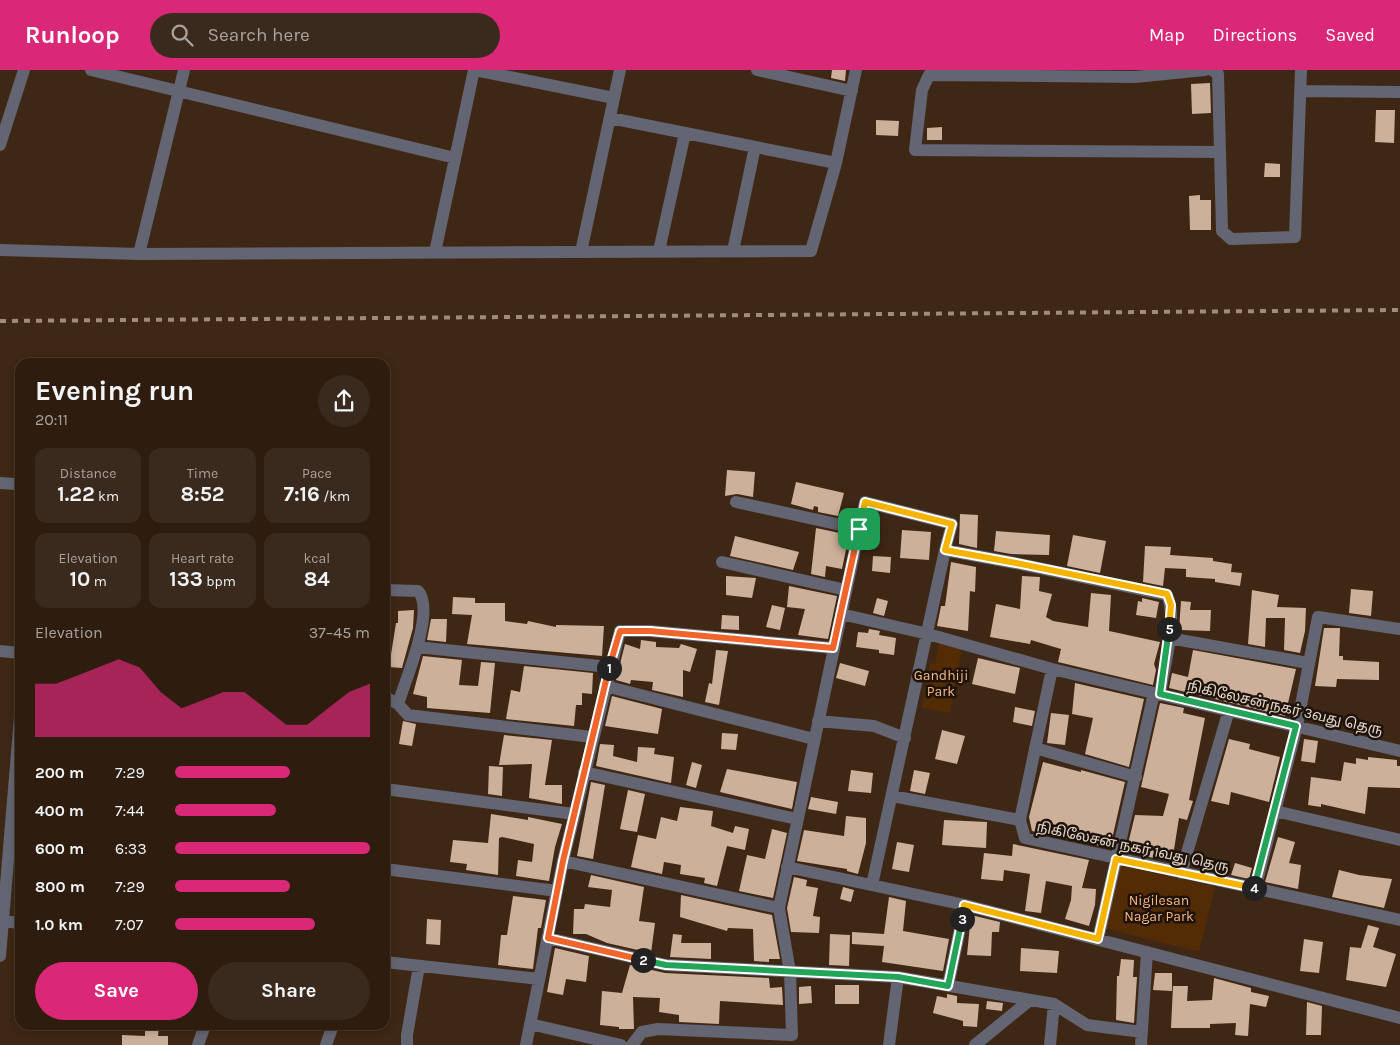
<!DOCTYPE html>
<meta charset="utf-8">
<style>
:root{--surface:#2e1d0f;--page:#3a2a1d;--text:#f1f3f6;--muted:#a7a29e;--line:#493b2f;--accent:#db2777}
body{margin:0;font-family:Karla,"Noto Sans Tamil",sans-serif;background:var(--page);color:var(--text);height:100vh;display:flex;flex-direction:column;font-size:19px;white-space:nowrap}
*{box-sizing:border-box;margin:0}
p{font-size:16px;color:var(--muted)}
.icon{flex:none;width:28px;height:28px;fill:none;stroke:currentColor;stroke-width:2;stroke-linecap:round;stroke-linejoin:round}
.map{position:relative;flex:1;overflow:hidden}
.sheet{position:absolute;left:15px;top:288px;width:375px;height:672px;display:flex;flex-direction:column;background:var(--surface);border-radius:15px;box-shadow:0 2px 8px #0003,0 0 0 1px var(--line)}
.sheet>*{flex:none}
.pin{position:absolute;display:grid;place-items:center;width:42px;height:42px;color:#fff;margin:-21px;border-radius:10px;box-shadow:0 2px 8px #0006}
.km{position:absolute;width:25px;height:25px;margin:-12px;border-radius:50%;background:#222;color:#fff;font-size:14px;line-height:25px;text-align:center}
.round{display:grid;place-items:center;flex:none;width:52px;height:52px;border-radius:26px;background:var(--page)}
.overview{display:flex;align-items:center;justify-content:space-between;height:85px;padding:0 20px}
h1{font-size:28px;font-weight:700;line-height:38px}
.figures{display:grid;grid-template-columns:repeat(3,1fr);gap:8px;height:85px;padding:5px 20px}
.figures div{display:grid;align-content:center;border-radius:12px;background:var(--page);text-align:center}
.figures b{font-size:21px;font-weight:700}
.figures small{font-size:14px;font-weight:400}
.figures p{font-size:14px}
.chart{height:140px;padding:10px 20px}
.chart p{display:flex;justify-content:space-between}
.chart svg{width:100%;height:90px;margin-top:5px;fill:var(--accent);opacity:.7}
.cta{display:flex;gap:10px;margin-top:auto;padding:10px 20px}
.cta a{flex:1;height:58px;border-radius:30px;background:var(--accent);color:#fff;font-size:20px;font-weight:700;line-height:58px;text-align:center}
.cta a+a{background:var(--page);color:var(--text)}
ul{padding:0 20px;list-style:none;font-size:16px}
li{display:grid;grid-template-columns:80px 60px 1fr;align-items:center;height:38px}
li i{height:12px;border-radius:6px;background:var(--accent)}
header{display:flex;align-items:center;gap:30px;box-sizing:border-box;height:70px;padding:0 25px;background:var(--accent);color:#fff}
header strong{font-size:24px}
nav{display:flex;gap:28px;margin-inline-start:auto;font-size:18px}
.search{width:350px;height:45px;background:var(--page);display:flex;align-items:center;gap:12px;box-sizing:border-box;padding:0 18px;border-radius:28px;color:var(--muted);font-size:19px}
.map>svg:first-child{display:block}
.green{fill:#532c06}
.building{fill:#cdb09a}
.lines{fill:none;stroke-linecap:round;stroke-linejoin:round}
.minor{stroke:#636572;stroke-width:12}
.rail{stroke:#9e8c7d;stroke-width:4;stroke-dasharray:6 6;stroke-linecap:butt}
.split-1-casing{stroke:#fff;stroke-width:10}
.split-2-casing{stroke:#fff;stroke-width:10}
.split-3-casing{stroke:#fff;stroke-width:10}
.split-4-casing{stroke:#fff;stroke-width:10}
.split-5-casing{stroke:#fff;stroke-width:10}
.split-6-casing{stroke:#fff;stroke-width:10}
.split-1{stroke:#f0652b;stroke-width:6}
.split-2{stroke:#f0652b;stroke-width:6}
.split-3{stroke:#22a559;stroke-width:6}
.split-4{stroke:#f5b400;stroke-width:6}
.split-5{stroke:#22a559;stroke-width:6}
.split-6{stroke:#f5b400;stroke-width:6}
.labels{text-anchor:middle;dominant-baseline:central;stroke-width:5;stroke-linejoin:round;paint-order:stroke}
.park-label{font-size:14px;fill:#f8b682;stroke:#1d130a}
.street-label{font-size:14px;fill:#e6d7cb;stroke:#1d130a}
</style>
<header>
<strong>Runloop</strong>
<div class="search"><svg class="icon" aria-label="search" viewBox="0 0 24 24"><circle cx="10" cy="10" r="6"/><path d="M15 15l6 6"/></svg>Search here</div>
<nav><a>Map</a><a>Directions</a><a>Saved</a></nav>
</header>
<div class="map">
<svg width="1400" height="975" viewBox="0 0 1400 975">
<rect width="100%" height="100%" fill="#3e2714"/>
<path class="green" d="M939,573L962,578L950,643L922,638L930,593L935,594Z
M1119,794L1215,817L1199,882L1104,858Z"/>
<path class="building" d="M832,0H846L845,11L831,8Z
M1210,13L1211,43L1192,44L1191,14Z
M1376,40H1395L1394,73L1375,72Z
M876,50L899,51L898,66L876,65Z
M942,57V70H927V58Z
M1265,93L1280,94V107H1264Z
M1200,125V130H1211V160H1190L1189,126Z
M727,400L755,402L753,427L737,424L725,426Z
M796,412L844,423L838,446L818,442V437L814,436L813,440L791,434Z
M960,444L978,445L977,478L959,474Z
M816,458L849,465L842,499L826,496L825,507L811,504Z
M902,460L931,462L929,490L900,488Z
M996,461L1050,465L1049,485L1011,484L994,481Z
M1073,465L1106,471L1100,503L1067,496Z
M735,466L799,482L793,500L730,486Z
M1145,476L1171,477L1170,485L1213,488V491L1232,494L1231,502L1242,503L1240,516L1215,512V509L1186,507V499L1165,498L1163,516L1143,512Z
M873,486L891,487L890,503L872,501Z
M951,492L976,497L975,522L970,521L968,561L937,556L941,536H945Z
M726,506L756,508L752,528L726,525Z
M1022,506L1040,507L1039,521L1052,524L1046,547L1053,551L1088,557L1091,523L1111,525L1109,561L1160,572L1154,594L1156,600L1153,615L1058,592L1061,579L1031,570L1030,574L990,567L996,534L1020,539Z
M789,516L837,526L828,569L798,565L805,539L787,537Z
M1351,519L1373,521L1371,546L1349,543Z
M1252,520L1279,525L1277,537L1306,538L1305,561L1300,583L1284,580L1285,548H1266L1265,577L1248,574Z
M453,527L475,528V533H505V551L527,554L528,551L556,557V555L604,556L602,586L467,574L472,545L452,544Z
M877,528L888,531L884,546L873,543Z
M1142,528L1159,532L1156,548L1136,545L1138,531L1142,532Z
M1181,531L1191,532L1190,540H1211L1210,561L1179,560Z
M772,535L785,538L780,560L766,557Z
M414,540L413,558L402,598L389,597L396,553H398V541Z
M722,545L739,546V560L721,559Z
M431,549H447L446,572L427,570Z
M1324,558H1340L1339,586H1343V590L1379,592V610L1337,609L1336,617L1315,616Z
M869,559L880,561L879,565L896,568L894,585L879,583V580L856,577L858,562L868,563Z
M641,570L656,572V577L679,578L681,574L697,579L690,602L683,600V627L652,620L653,612L631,610L630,614L616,610L625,574L640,579Z
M716,580L728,581L719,635L705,632L709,613L712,614Z
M1193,580L1296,599L1285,646L1169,618L1172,603L1188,607Z
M423,586L462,590L459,615L478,616L481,592L495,593L490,643L427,638V627L413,624Z
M978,588L1020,598L1015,624L972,614Z
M840,593L869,601L865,616L836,608Z
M524,596L593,603L592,624L582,623V635H576L574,656L506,649L511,620L520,622Z
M1075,613L1144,629L1129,697L1085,684L1093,648L1072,644Z
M612,626L662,639L658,664L605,656Z
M1160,633L1184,638L1183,643L1205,648L1189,730L1193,731L1187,750L1179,748L1172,792L1126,782L1135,745L1163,746L1169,724L1141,717Z
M1015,637L1035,641L1032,656L1013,652Z
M1051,643L1069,645L1065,675L1047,673Z
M403,651L416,654L412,676L399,674Z
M942,660L965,666L957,694L935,689Z
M722,663L738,664L736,680L721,679Z
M504,665L552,670L545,715H562V734L529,728L532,694L499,695Z
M1229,669L1250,674L1249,679L1280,687L1269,732L1231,722L1229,735L1211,731Z
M1304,669L1318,671L1315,693L1301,691Z
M600,674L614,675L613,686L637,692L638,677L655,678L654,684L674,687L671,713L596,696Z
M1368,687L1397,690V696H1400V718L1368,717L1365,744L1321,734V737L1308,735L1311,707L1341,711L1344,692L1356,694V688L1368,690Z
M692,692L702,695L696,718L686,715Z
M1043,692L1081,702V700L1125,712L1110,778L1032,761L1029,747Z
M489,696L503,697L502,726L488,724Z
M727,699L797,712L792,739L720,722Z
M851,700L873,703L871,723L848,721Z
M914,700L930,703L925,724L910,721Z
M591,712L605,715L593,789L577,786Z
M628,720L645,724L637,762L620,759Z
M811,727L838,732L836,744L808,739Z
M680,737L713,741L711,756L733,763L735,756L749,759L745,780L727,776L717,816L704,813L705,808L680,804L681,795L664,792L662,804L631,797L638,765L656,769L661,747L677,751Z
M491,744L528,750V747L562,754L555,777L549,811L516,806L518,790L532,792L534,774L502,767L499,768L498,805L466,800L467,794L450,792L453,770L488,773Z
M846,746L866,748V773L858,804L847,801V799L797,791L804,760L844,766Z
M944,750L987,752L986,778L942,775Z
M772,759L787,763L773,828L739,821L747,785L765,789Z
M1278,767L1295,772L1289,793L1301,795L1298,819L1265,812Z
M897,772L914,775L909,802L892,799Z
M1013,774L1089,790L1082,818L1096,819L1095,835L1089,856L1065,849L1071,830L1072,816L1046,811L1041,843L1025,841L1030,804L1004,800L1003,811L981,809L984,783L1012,786Z
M1235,793L1252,798L1249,809L1231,805Z
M1339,800L1359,805L1392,809L1384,838L1332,827Z
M591,805L644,817L639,851L655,853L651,883L607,873L586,864H573L574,839H584L585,834L610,837L612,820L588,817Z
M794,807L807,810L806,816L818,818L813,846L820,847L819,863L791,862L787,838Z
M843,817L854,820L851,832L840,829Z
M681,825L772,845L780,889H769V892L754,891L753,859L728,858L727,861L680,847Z
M513,826L546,830L541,858H538L533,899L498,895L501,865H507Z
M889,827L906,831L903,861L949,869L943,901L882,892L884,876L852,874V862L884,864Z
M971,845L1000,852L999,862H992L991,886L967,885Z
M427,849L441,850L440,875L426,874Z
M1368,855L1379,858L1373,877L1396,884L1386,917L1346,910L1350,877L1361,878Z
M673,864L682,865L681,873H711V889L670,887Z
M830,864L850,865L849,896L829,895Z
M1304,869L1323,872L1319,903L1300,901Z
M555,878L589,886L586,912L566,909L563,925L547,922Z
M1021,878L1059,881L1057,903L1020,901Z
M1121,889L1134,890L1133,907H1137L1134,953L1116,950L1117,906H1119Z
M630,895L665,903L769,908L770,918L782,917L783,935L720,931L719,954L679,952V945L659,942L660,928L633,927L634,959H619V957L600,955L602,921L622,923Z
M1155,903H1172V921L1153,920Z
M1214,908L1251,918V922L1269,926L1266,937L1250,934L1248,966L1235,965L1236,953L1210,954V958H1171L1173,916H1188L1187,931L1212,930Z
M835,915H859V934H835Z
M811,916L812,933L799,934V917Z
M947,924L957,926V933L979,934L977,957L963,956V951L933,943L937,926L947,928Z
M987,931L1003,933L1002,941L986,939Z
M1307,932L1322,936L1321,965H1306Z
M145,955H159L158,966H168V975H122V965L145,966Z"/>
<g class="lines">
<path class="minor" d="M91,0L455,88
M475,0L614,28
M757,0L852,21
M1205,0L1135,7L929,5L922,20L915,80L1220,82
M1212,0L1218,4L1222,161L1231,169L1295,167L1301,0
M1301,21L1400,22
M610,48L836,93
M0,75L24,0
M0,180L139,184L811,181L836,93L856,0
M659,181L685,63
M733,181L755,77
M435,182L474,0
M581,182L620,0
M139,184L184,0
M0,413L16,414L20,416
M736,432L859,459
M945,480L1015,493L1167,525C1178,550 1164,596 1160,624
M722,492L846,520
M385,520L418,521C436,540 405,611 398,634L408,645L592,667
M841,544L928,564L1052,599
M1169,568L1308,593
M417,577L609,597
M0,581L20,583
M605,616L814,669
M385,627L398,634
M818,651L874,656L905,668
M1035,678L1136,707
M1400,681L1052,599L1020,750L1025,768L1400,850
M584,702L797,749
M385,719L574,744
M892,726L1020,750
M1275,741L1400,770
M563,791L779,838
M787,797L965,835L1400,948
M385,799L557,821
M1181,803L1229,640
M1255,819L1297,656L1318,547L1400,559
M0,851L20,853
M548,868L666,895L898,907L1054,934L1087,955L1142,962
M1098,869L1154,623
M0,886L20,647
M385,892L539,909
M948,916L965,835
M530,954L621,975
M198,975L205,955
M326,975L333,955
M407,975V965L419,896
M526,975L563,791L620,561H650L833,578
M632,975L642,962L658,959L792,965L790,902L779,838L865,432L952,454L945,480L872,815
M889,975L898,907
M975,975L1030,930
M1050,975L1054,934
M1141,975L1147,882"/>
<path class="rail" d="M0,251L1400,240"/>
</g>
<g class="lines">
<defs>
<path id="split-1" d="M609,598L620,561H650L833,578L859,459"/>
<path id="split-2" d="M609,598L563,791L548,868L643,890"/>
<path id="split-3" d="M643,890L666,895L898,907L948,916L962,849"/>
<path id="split-4" d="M962,849L964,835L1098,869L1116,789L1254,818"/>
<path id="split-5" d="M1169,559L1160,624L1296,656L1254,818"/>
<path id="split-6" d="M859,459L865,432L952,454L945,480L1016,493L1167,524L1171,535L1169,559"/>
</defs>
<use href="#split-1" class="split-1-casing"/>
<use href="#split-2" class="split-2-casing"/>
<use href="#split-3" class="split-3-casing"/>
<use href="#split-4" class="split-4-casing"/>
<use href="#split-5" class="split-5-casing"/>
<use href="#split-6" class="split-6-casing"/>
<use href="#split-1" class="split-1"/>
<use href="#split-2" class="split-2"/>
<use href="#split-3" class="split-3"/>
<use href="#split-4" class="split-4"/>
<use href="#split-5" class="split-5"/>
<use href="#split-6" class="split-6"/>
</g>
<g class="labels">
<g class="park-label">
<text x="941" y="605">Gandhiji<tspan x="941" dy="16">Park</tspan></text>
<text x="1159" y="830">Nigilesan<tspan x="1159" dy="16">Nagar Park</tspan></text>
</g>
<g class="street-label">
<text transform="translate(1285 638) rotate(13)">நிகிலேசன் நகர் 3வது தெரு</text>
<text transform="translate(1133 777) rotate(12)">நிகிலேசன் நகர் 1வது தெரு</text>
</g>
</g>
</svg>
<div class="pin" style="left:859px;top:459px;background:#1e9e55"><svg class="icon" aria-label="arrive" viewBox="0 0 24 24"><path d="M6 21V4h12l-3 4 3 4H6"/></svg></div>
<b class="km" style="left:609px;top:598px">1</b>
<b class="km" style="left:643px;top:890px">2</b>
<b class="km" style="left:962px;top:849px">3</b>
<b class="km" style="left:1254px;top:818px">4</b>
<b class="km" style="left:1169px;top:559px">5</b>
<section class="sheet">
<div class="overview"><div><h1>Evening run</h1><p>20:11</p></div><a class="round"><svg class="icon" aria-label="share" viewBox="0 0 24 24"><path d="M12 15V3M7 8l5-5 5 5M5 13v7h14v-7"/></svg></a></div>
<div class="figures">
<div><p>Distance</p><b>1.22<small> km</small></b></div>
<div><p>Time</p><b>8:52</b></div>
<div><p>Pace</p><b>7:16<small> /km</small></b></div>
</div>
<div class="figures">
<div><p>Elevation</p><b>10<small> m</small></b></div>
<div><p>Heart rate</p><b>133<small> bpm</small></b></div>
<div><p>kcal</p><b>84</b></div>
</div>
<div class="chart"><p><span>Elevation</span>37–45 m</p>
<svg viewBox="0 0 160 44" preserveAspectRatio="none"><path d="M0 44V18L10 18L20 14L30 10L40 6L50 10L60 22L70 30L80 26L90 22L100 22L110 30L120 38L130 38L140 30L150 22L160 18V44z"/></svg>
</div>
<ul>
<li><b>200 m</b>7:29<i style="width:59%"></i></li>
<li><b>400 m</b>7:44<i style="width:52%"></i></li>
<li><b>600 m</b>6:33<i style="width:100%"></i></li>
<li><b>800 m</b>7:29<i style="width:59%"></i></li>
<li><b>1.0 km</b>7:07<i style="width:72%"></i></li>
</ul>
<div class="cta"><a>Save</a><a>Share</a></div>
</section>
</div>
